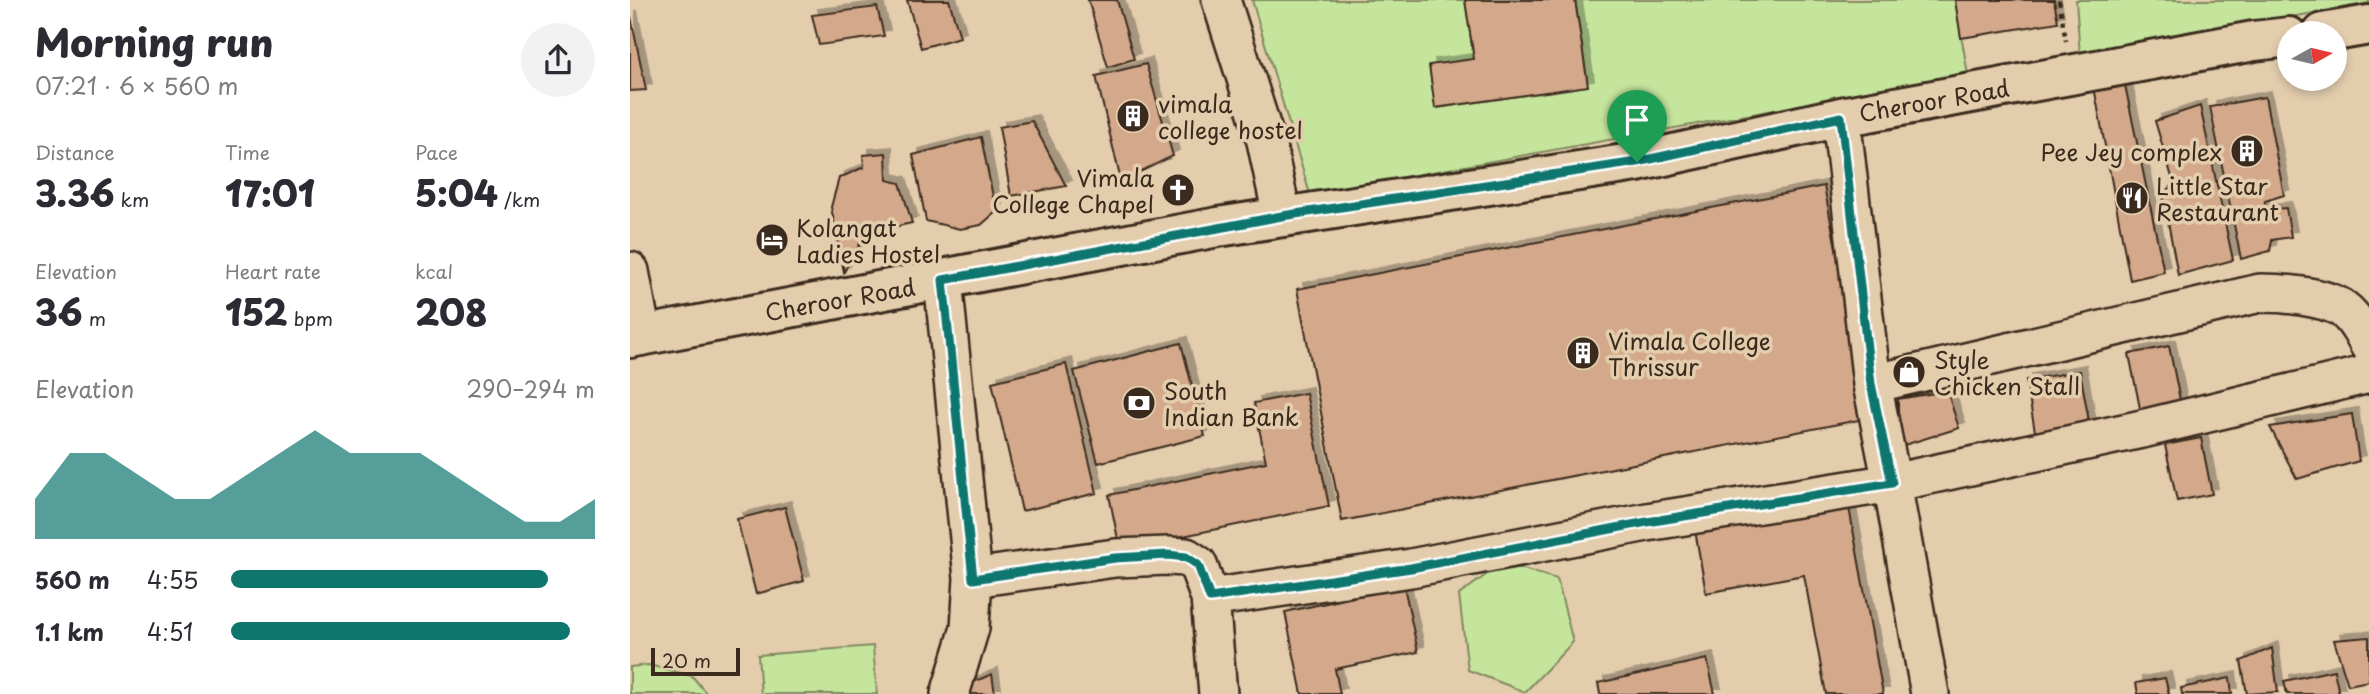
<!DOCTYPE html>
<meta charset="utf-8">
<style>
:root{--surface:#fff;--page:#f2f2f3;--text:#2b2b33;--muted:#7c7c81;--accent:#0f766e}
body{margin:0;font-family:"Playpen Sans",sans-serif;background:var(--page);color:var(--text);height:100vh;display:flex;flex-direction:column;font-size:26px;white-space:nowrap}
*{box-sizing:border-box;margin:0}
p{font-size:23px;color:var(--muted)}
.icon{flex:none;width:38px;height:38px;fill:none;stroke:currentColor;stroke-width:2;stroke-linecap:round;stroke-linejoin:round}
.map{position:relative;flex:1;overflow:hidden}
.sheet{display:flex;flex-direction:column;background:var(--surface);width:630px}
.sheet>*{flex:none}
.needle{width:46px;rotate:82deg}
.controls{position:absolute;left:1647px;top:21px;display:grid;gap:14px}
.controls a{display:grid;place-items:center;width:70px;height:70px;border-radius:50%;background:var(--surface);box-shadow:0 4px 10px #0003;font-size:35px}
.scale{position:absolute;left:21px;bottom:18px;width:89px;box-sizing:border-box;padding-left:7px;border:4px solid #3b2a1e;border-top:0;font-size:19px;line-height:24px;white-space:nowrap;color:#3b2a1e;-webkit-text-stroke:5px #e3cdad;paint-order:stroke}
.pin{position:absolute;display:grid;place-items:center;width:60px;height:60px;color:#fff;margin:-72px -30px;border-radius:50% 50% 50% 0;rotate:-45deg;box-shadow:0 0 7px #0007}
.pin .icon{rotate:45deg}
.round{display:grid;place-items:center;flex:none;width:74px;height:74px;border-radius:37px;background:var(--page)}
.head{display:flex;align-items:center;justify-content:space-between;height:119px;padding:0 35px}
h1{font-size:38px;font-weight:800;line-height:52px}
.stats{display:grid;grid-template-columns:repeat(3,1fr);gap:10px;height:119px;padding:7px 35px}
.stats div{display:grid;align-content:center}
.stats b{font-size:35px;font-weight:800}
.stats small{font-size:19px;font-weight:400}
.stats p{font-size:19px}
.chart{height:196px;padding:14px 35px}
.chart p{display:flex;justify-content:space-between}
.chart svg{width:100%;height:126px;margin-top:7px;fill:var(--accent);opacity:.7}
ul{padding:0 35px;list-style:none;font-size:23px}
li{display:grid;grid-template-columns:112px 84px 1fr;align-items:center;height:52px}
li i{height:18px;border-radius:9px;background:var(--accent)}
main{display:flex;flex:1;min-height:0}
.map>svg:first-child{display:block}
.green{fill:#c5e59d;stroke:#80885e;stroke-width:2}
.building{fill:#d4a98b;stroke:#3b2a1e;stroke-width:2;filter:url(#shadow)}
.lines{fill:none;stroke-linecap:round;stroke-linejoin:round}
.minor-casing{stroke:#3b2a1e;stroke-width:42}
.major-casing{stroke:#3b2a1e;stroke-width:44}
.path{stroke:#3b2a1e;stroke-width:4.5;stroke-dasharray:5 5;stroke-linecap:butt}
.minor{stroke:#e3cdad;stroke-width:37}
.major{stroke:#e3cdad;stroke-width:38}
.route-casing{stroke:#fff;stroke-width:14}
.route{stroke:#0f766e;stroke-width:9}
.labels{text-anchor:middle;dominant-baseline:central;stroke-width:7;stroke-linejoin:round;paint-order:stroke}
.street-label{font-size:23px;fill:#3b2a1e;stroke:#e3cdad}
.poi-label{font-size:23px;fill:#3b2a1e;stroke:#e3cdad;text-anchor:start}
</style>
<main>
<section class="sheet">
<div class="head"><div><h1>Morning run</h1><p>07:21 · 6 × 560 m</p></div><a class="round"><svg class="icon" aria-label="share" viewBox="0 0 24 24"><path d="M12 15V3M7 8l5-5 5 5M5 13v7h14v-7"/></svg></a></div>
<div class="stats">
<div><p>Distance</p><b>3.36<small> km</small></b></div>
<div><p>Time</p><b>17:01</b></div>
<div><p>Pace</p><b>5:04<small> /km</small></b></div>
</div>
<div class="stats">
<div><p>Elevation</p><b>36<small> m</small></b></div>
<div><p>Heart rate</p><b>152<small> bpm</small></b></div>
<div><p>kcal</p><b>208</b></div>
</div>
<div class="chart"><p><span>Elevation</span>290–294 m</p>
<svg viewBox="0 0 160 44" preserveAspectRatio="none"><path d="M0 44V30L10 14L20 14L30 22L40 30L50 30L60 22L70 14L80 6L90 14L100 14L110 14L120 22L130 30L140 38L150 38L160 30V44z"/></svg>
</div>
<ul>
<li><b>560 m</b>4:55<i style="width:87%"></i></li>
<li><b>1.1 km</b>4:51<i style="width:93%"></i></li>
</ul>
</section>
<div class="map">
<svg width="1739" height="694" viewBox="0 0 1739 694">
<defs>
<filter id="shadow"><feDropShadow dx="6" dy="-6" stdDeviation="0" flood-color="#0004"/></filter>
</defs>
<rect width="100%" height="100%" fill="#e3cdad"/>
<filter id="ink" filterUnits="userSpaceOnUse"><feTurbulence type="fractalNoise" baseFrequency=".0143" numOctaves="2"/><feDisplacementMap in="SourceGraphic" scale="14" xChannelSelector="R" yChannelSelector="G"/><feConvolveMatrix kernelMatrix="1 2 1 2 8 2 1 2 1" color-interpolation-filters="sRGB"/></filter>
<g filter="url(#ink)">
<path class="green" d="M622,0H835L844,59L799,65L806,108L958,86L945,0H1325L1338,75L680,194Z
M1446,0H1739V3L1450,55Z
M872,563L927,579L943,642L895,692L838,670L829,595Z
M243,646L247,694H131L128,655Z
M19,665L62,676L77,694H0V667Z"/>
<path class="building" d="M277,0H319L330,37L291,48Z
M458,0H487L504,59L478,67Z
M835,0H945L958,86L805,108L799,65L844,59Z
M1325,0H1424L1428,22L1331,38Z
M247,7L254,36L189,45L182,15Z
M0,17H1L16,90L0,91Z
M516,64L543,156L491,181L466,76Z
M1495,85L1534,272L1500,280L1464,87Z
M1635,97L1654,195L1635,201L1634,210L1656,208L1661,237L1642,240L1640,251L1611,259L1580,107Z
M1570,106L1603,260L1548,275L1533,195L1544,184L1525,121Z
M402,121L436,186L381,196L369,127Z
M351,137L366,212L351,225L330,229L296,221L283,155Z
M256,153L257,180L270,183L282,223L236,233L214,272L201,207L209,178L234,167L233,155Z
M1194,186L1239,418L712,521L667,289Z
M551,343L575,436L468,463L444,371Z
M1539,346L1552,410L1512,418L1499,354Z
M436,364L467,493L392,511L362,382Z
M1450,371L1460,427L1406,437L1396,380Z
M1317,391L1329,428L1268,447V399Z
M676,393L699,506L490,549L479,495L636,462L624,403Z
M1722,414L1729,461L1667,479L1640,427Z
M1571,438L1582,494L1547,501L1535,445Z
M1218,502L1253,694H1196L1174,575L1076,593L1065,530Z
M155,507L174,581L126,594L107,519Z
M774,586L788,652L705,669L710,694H672L655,612Z
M1739,637V681L1718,685L1704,640Z
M1642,648L1648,692L1617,694L1611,661Z
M1077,659L1085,694H970L968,683Z
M1704,670L1709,694H1657L1654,681Z
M362,674L365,694H338L339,684Z
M1535,678L1539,694H1508L1506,683Z
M1600,678L1602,694H1552L1551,688Z"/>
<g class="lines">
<defs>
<path id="minor" d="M591,0L636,141L652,216
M1211,117L1242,384L1262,483L1512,429L1739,374
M0,271L12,336
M313,280L343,578L485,558L538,556L556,557L568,565L580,598L588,694
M1242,384L1630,293C1652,293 1694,296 1713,309C1724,317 1733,333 1739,345
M580,598L781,568L1017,522L1262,483L1300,694
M320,694L340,628L343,578"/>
<path id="major" d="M1693,33L1739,25
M0,338L588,227L1007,162L1211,117L1624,41L1659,37"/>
</defs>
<use href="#minor" class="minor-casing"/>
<use href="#major" class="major-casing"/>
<path class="path" d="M1429,0L1436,41"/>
<use href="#minor" class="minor"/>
<use href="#major" class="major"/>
</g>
</g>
<g class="lines" filter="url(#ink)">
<defs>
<path id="route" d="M1211,117L1241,384L1262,483L1017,522L781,568L580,598L568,565L556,557L538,555L485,558L343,579L313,280L652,216L1007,162Z"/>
</defs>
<use href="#route" class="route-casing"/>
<use href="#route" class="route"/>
</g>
<defs>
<symbol id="building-disc" viewBox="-11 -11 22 22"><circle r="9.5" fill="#3b2a1e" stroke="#e3cdad"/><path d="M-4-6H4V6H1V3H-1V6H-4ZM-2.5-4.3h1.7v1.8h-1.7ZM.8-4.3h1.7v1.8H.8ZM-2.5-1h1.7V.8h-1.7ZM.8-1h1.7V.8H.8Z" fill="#fff"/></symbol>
<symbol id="church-disc" viewBox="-11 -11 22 22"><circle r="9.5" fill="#3b2a1e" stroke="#e3cdad"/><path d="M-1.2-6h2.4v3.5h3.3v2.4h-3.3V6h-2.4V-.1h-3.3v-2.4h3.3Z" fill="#fff"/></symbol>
<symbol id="restaurant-disc" viewBox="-11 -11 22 22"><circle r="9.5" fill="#3b2a1e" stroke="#e3cdad"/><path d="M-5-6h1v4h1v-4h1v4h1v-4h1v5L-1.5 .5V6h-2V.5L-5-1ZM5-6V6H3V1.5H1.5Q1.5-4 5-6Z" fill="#fff"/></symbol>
<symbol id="hotel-disc" viewBox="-11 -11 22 22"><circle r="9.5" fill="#3b2a1e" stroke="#e3cdad"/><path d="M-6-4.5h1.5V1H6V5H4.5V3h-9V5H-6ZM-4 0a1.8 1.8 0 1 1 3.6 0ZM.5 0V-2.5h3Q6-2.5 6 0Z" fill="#fff"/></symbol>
<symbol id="shop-disc" viewBox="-11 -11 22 22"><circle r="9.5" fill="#3b2a1e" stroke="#e3cdad"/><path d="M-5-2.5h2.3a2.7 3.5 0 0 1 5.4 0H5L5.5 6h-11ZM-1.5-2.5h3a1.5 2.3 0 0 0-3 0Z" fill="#fff"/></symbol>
<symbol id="bank-disc" viewBox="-11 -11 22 22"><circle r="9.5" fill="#3b2a1e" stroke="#e3cdad"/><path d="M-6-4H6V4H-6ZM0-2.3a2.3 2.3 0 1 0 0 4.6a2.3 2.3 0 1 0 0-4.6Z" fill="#fff"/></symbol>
</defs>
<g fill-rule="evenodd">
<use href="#building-disc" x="484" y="97" width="38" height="38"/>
<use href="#building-disc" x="1598" y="132" width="38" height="38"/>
<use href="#church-disc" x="529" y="171" width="38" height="38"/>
<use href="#restaurant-disc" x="1483" y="179" width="38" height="38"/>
<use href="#hotel-disc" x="123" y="221" width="38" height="38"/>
<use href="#building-disc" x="934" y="334" width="38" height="38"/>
<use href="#shop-disc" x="1260" y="353" width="38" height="38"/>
<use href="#bank-disc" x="490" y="384" width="38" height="38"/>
</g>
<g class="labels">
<g class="street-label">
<text transform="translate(1304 100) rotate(-10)">Cheroor Road</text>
<text transform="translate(210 299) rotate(-10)">Cheroor Road</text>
</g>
<g class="poi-label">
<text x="528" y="103">vimala<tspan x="528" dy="26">college hostel</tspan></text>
<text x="1592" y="151" text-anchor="end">Pee Jey complex</text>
<text x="524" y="177" text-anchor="end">Vimala<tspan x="524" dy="26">College Chapel</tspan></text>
<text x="1526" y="185">Little Star<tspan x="1526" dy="26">Restaurant</tspan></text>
<text x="166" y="227">Kolangat<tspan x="166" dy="26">Ladies Hostel</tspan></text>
<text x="978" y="340">Vimala College<tspan x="978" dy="26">Thrissur</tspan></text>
<text x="1304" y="359">Style<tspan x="1304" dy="26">Chicken Stall</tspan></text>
<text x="534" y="390">South<tspan x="534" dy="26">Indian Bank</tspan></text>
</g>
</g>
</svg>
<div class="controls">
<a><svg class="needle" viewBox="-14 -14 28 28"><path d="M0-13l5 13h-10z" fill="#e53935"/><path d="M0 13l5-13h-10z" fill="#7c7c81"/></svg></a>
</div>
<div class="scale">20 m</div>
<div class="pin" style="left:1007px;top:162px;background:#1e9e55"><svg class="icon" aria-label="arrive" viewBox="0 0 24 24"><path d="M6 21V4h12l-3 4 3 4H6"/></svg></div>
</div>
</main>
